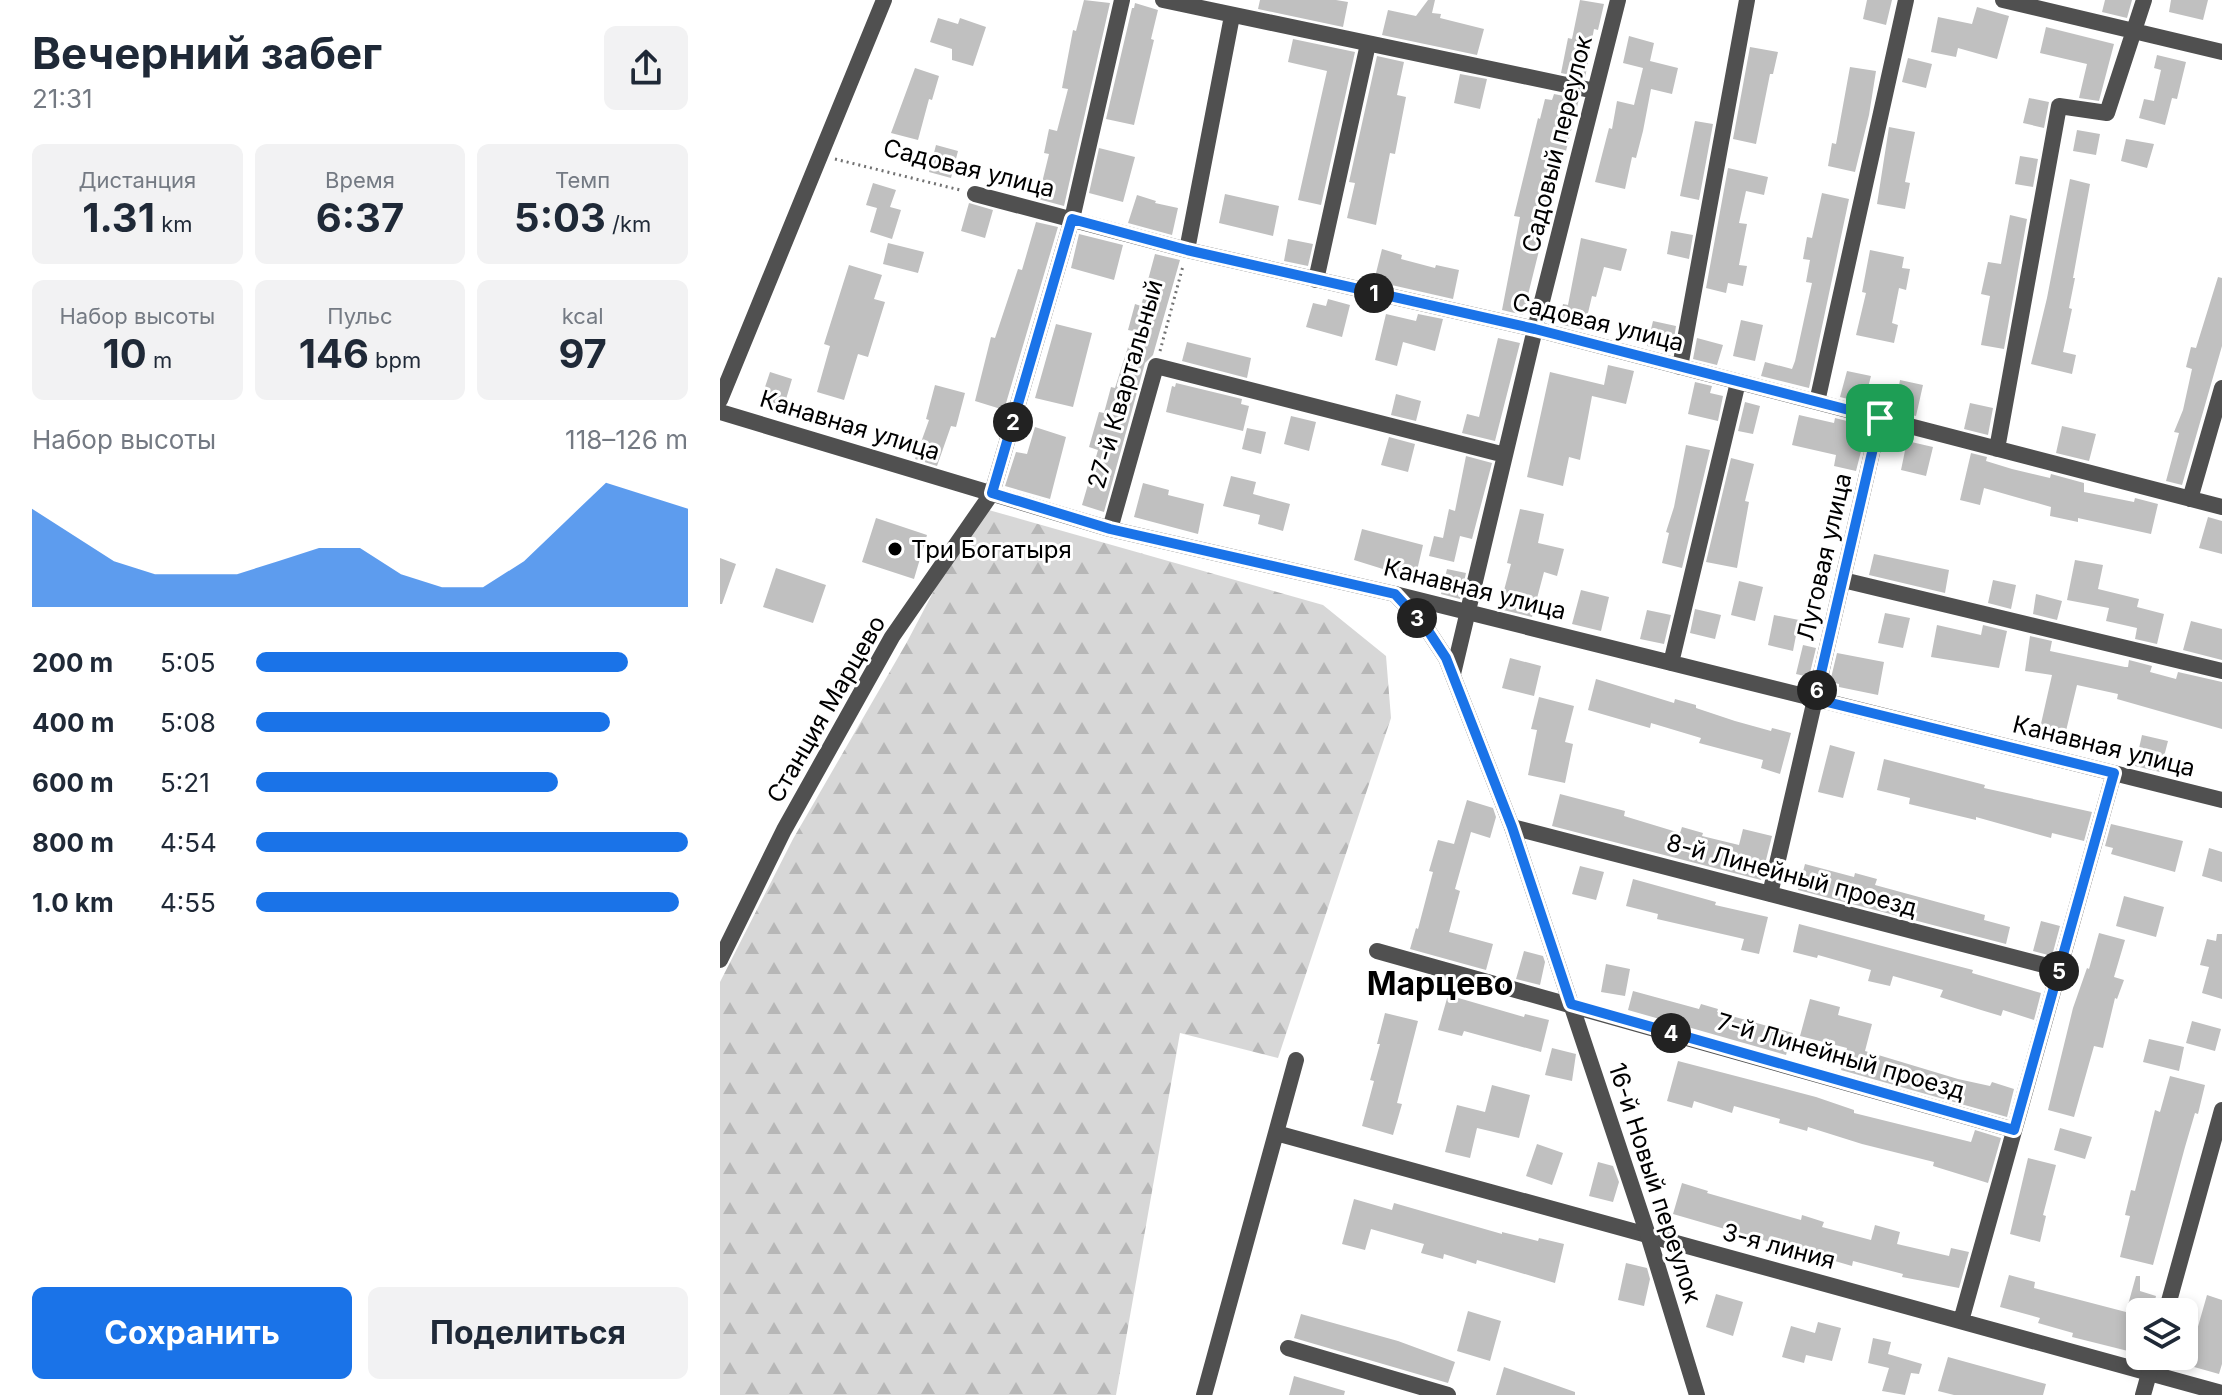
<!DOCTYPE html>
<html lang="ru">
<meta charset="utf-8">
<style>
:root{--surface:#fff;--page:#f2f2f3;--text:#1f2937;--muted:#747a83;--accent:#1a73e8}
body{margin:0;font-family:Inter,sans-serif;background:var(--page);color:var(--text);height:100vh;display:flex;flex-direction:column;font-size:30px;white-space:nowrap}
*{box-sizing:border-box;margin:0}
p{font-size:26px;color:var(--muted)}
.icon{flex:none;width:44px;height:44px;fill:none;stroke:currentColor;stroke-width:2;stroke-linecap:round;stroke-linejoin:round}
.map{position:relative;flex:1;overflow:hidden}
.side{display:flex;flex-direction:column;background:var(--surface);width:720px}
.side>*{flex:none}
.tools{position:absolute;left:1406px;top:1298px;display:grid;gap:16px}
.tools a{display:grid;place-items:center;width:72px;height:72px;border-radius:12px;background:var(--surface);box-shadow:0 4px 12px #0003;font-size:40px}
.pin{position:absolute;display:grid;place-items:center;width:68px;height:68px;color:#fff;margin:-34px;border-radius:16px;box-shadow:0 4px 12px #0006}
.km{position:absolute;width:40px;height:40px;margin:-20px;border-radius:50%;background:#222;color:#fff;font-size:22px;line-height:40px;text-align:center}
.round{display:grid;place-items:center;flex:none;width:84px;height:84px;border-radius:12px;background:var(--page)}
.head{display:flex;align-items:center;justify-content:space-between;height:136px;padding:0 32px}
h1{font-size:44px;font-weight:700;line-height:60px}
.metrics{display:grid;grid-template-columns:repeat(3,1fr);gap:12px;height:136px;padding:8px 32px}
.metrics div{display:grid;align-content:center;border-radius:12px;background:var(--page);text-align:center}
.metrics b{font-size:40px;font-weight:700}
.metrics small{font-size:22px;font-weight:400}
.metrics p{font-size:22px}
.chart{height:224px;padding:16px 32px}
.chart p{display:flex;justify-content:space-between}
.chart svg{width:100%;height:144px;margin-top:8px;fill:var(--accent);opacity:.7}
.action{display:flex;gap:16px;margin-top:auto;padding:16px 32px}
.action a{flex:1;height:92px;border-radius:12px;background:var(--accent);color:#fff;font-size:32px;font-weight:700;line-height:92px;text-align:center}
.action a+a{background:var(--page);color:var(--text)}
ul{padding:0 32px;list-style:none;font-size:26px}
li{display:grid;grid-template-columns:128px 96px 1fr;align-items:center;height:60px}
li i{height:20px;border-radius:10px;background:var(--accent)}
main{display:flex;flex:1;min-height:0}
.map>svg:first-child{display:block}
.forest{fill:url(#forest-firs)}
.building{fill:#c0c0c0}
.lines{fill:none;stroke-linecap:round;stroke-linejoin:round}
.path{stroke:#727272;stroke-width:3;stroke-dasharray:2 4;stroke-linecap:butt}
.minor{stroke:#505050;stroke-width:16}
.tertiary{stroke:#505050;stroke-width:16}
.route-casing{stroke:#fff;stroke-width:16}
.route{stroke:#1a73e8;stroke-width:10}
.poi-dot{fill:#000;stroke:#fff;stroke-width:3}
.labels{text-anchor:middle;dominant-baseline:central;stroke-width:6;stroke-linejoin:round;paint-order:stroke}
.street-label{font-size:24px;fill:#000;stroke:#fff}
.poi-label{font-size:24px;fill:#000;stroke:#fff;text-anchor:start}
.district-label{font-size:32px;font-weight:bold;fill:#000;stroke:#fff}
</style>
<main>
<section class="side">
<div class="head"><div><h1>Вечерний забег</h1><p>21:31</p></div><a class="round"><svg class="icon" aria-label="share" viewBox="0 0 24 24"><path d="M12 15V3M7 8l5-5 5 5M5 13v7h14v-7"/></svg></a></div>
<div class="metrics">
<div><p>Дистанция</p><b>1.31<small> km</small></b></div>
<div><p>Время</p><b>6:37</b></div>
<div><p>Темп</p><b>5:03<small> /km</small></b></div>
</div>
<div class="metrics">
<div><p>Набор высоты</p><b>10<small> m</small></b></div>
<div><p>Пульс</p><b>146<small> bpm</small></b></div>
<div><p>kcal</p><b>97</b></div>
</div>
<div class="chart"><p><span>Набор высоты</span>118–126 m</p>
<svg viewBox="0 0 160 44" preserveAspectRatio="none"><path d="M0 44V14L10 22L20 30L30 34L40 34L50 34L60 30L70 26L80 26L90 34L100 38L110 38L120 30L130 18L140 6L150 10L160 14V44z"/></svg>
</div>
<ul>
<li><b>200 m</b>5:05<i style="width:86%"></i></li>
<li><b>400 m</b>5:08<i style="width:82%"></i></li>
<li><b>600 m</b>5:21<i style="width:70%"></i></li>
<li><b>800 m</b>4:54<i style="width:100%"></i></li>
<li><b>1.0 km</b>4:55<i style="width:98%"></i></li>
</ul>
<div class="action"><a>Сохранить</a><a>Поделиться</a></div>
</section>
<div class="map">
<svg width="1502" height="1395" viewBox="0 0 1502 1395">
<defs>
<pattern id="forest-firs" width="22" height="20" patternUnits="userSpaceOnUse" patternTransform="scale(2)"><rect width="22" height="20" fill="#d7d7d7"/><path d="M5 1l3.5 6h-7zM16 11l3.5 6h-7z" fill="#b7b7b7"/></pattern>
</defs>
<rect width="100%" height="100%" fill="#fff"/>
<path class="forest" d="M258,507L603,605L666,656L671,718L558,1058L460,1033L396,1395H0V982L73,839L187,642Z"/>
<path class="building" d="M364,0L390,3L344,206L318,199L329,154L324,153L329,129L337,131L348,89L342,88L353,30L356,31Z
M540,0H616L628,2L623,27L538,9Z
M708,0H715L712,13L721,14L720,18L764,29L757,55L662,35L668,10L696,16Z
M860,0L884,4L878,30L874,29L865,78L841,73L848,38L852,39Z
M1147,0H1172L1166,25L1143,19Z
M1385,0H1412L1407,18L1382,12Z
M1451,0H1488L1483,20L1449,12Z
M415,3L438,10L431,39L434,40L414,125L386,119L412,8H414Z
M1257,7L1289,16L1277,59L1238,48L1236,57L1211,52L1218,17L1252,24Z
M218,18L238,24L240,18L266,27L253,66L232,60V49L210,42Z
M1326,27L1394,44L1379,101L1359,98L1367,64L1320,53Z
M909,36L934,43L930,61L958,68L952,94L931,89L923,131L916,158L912,157L905,189L875,182L889,128L892,129L897,101L914,105L923,68L903,63Z
M573,39L635,52L601,205L578,200L607,71L568,62Z
M1030,47L1058,52L1053,74H1050L1036,144L1013,139Z
M1437,55L1466,62L1457,99L1452,98L1445,125L1419,118L1424,99L1434,101L1441,70L1434,68Z
M657,56L684,62L677,95L686,97L675,154L670,153L656,225L627,218L635,183L629,182Z
M1188,58L1212,64L1206,88L1182,82Z
M1130,67L1156,71L1149,115L1135,172L1108,166L1112,143L1116,144Z
M195,68L219,76L212,100L209,99L198,140L171,133Z
M740,74L767,79L760,109L734,103Z
M834,94L859,99L846,151L844,150L803,315L782,310L800,217L794,216L818,118L820,119L825,99L832,100Z
M1309,98L1329,102L1324,128L1303,123Z
M975,121L993,124L979,200L960,196Z
M1169,127L1195,132L1185,182L1190,183L1185,209L1157,204Z
M1357,130L1380,134L1376,155L1353,151Z
M1406,139L1434,144L1427,168L1401,161Z
M216,145L238,151L231,178L209,172Z
M379,148L415,157L403,202L369,193Z
M1300,156L1318,159L1313,187L1295,184Z
M1008,168L1048,177L1044,195L1026,191L1019,223L1027,224L1019,265L1027,266L1023,286L1008,283L1006,293L986,288Z
M1350,179L1370,184L1353,278H1355L1349,308L1352,309L1343,352L1356,355L1352,374L1311,364L1327,298Z
M153,183L176,190L170,207L181,210L172,239L150,232L157,208L146,205Z
M1102,193L1129,199L1089,388L1041,376L1045,362L1072,369L1075,361L1092,283L1086,282L1090,260L1083,259L1087,237L1092,238Z
M505,194L559,206L553,236L499,223Z
M417,195L436,201L435,203L458,208L452,235L408,223Z
M249,203L273,210L265,238L241,231Z
M1290,215L1307,219L1284,349L1261,345L1270,296L1261,294L1268,262L1281,264Z
M316,222L338,227L284,410L255,401L271,337L275,338L298,269L302,270Z
M951,231L973,235L969,259L947,254Z
M359,234L403,245L394,280L351,268Z
M861,238L907,249L901,271L884,267L876,297L872,296L864,330L839,324L843,304L848,305Z
M568,239L593,244L588,266L564,261Z
M168,243L204,252L198,273L163,264Z
M662,249L682,255L681,259L715,268L716,265L739,270L733,299L654,281Z
M1150,250L1184,257L1182,268L1190,269L1186,290L1179,288L1172,323L1178,325L1174,343L1136,335L1146,293L1142,292Z
M435,254L460,260L433,355L425,363L384,512L362,505L378,450L369,447L379,412L384,413L391,387L395,388L413,331L408,330L415,304L421,306Z
M129,265L162,275L154,299L165,302L148,357L138,354L124,400L97,392L110,346L104,344Z
M1498,277L1502,278V346L1462,485L1446,481L1459,433L1454,432L1463,410L1472,369L1466,367L1471,347L1476,348Z
M608,299L630,305L622,337L586,327L593,303L606,306Z
M666,314L696,321L698,314L723,319L715,351L683,342L677,366L655,360Z
M1021,320L1043,325L1035,361L1013,356Z
M933,321L956,326L952,352L927,346Z
M336,324L372,333L353,407L315,398Z
M778,338L800,343L775,441L742,433L747,414L759,417Z
M977,338L1003,345L997,365L973,359Z
M467,342L531,358L527,378L462,361Z
M888,365L914,371L906,404L872,396L860,460L849,457L843,486L807,477L830,372L884,385Z
M1127,371L1151,376L1144,403L1120,397Z
M50,372L72,379L64,406L41,399Z
M1180,380L1203,385L1196,416L1174,411Z
M975,382L992,386L990,393L1003,396L998,421L968,414Z
M456,383L522,399L521,404L529,406L523,431L446,412L452,386L455,387Z
M215,385L245,393L236,427L231,426L217,466L195,459L209,420L206,419Z
M676,394L701,401L696,421L671,415Z
M1025,402L1040,406L1033,434L1018,431Z
M1250,403L1273,408L1268,435L1244,429Z
M1079,415L1114,423L1115,418L1139,424L1137,430L1146,432L1136,471L1114,466L1116,455L1072,445Z
M571,416L596,422L589,451L564,444Z
M1342,426L1376,434L1369,461L1336,453Z
M315,427L346,437L330,499L285,486L296,452L307,454Z
M527,428L546,432L541,454L522,449Z
M669,437L695,444L688,472L661,465Z
M1187,441L1213,447L1206,476L1181,470Z
M966,445L990,450L962,568L942,563L949,533L946,532L954,507Z
M1251,453L1267,457L1266,461L1292,469L1330,478L1331,474L1364,483V492L1414,502L1415,498L1438,504L1431,534L1358,518V522L1330,516L1331,507L1264,488L1260,505L1240,500Z
M746,456L772,463L752,539L740,536L734,562L709,556L714,536L723,538L729,509L735,511Z
M1011,458L1034,464L1025,501L1029,502L1017,568L986,562Z
M511,476L536,482L533,494L570,504L563,531L538,524L540,515L503,506Z
M423,483L449,490L448,495L484,504L478,534L414,517Z
M800,509L824,514L818,543L844,549L837,576L824,572L812,617L779,609L791,564L787,563Z
M1488,517L1502,521V554L1479,548Z
M156,518L207,535L194,579L142,562Z
M642,529L703,545L695,579L634,560Z
M1154,554L1229,570L1225,593L1149,575Z
M0,558L16,564L2,604H0Z
M1355,560L1383,565L1378,589L1419,599L1417,607L1444,614L1437,644L1415,639L1417,628L1386,621L1389,608L1347,600Z
M56,568L106,585L93,623L43,607Z
M727,569L746,573L740,599L721,594Z
M1273,580L1296,585L1291,609L1268,603Z
M1019,581L1043,587L1035,621L1011,615Z
M861,590L889,597L881,631L852,624Z
M1316,594L1342,601L1337,620L1313,614Z
M975,609L1001,615L995,639L970,633Z
M927,610L951,615L944,644L920,639Z
M1165,613L1190,618L1183,648L1158,643Z
M1054,615L1079,620L1073,651L1048,645Z
M1471,621L1502,629V660L1463,650Z
M1217,625L1261,635L1263,625L1287,631L1279,668L1211,657Z
M1310,636L1332,641L1330,651L1405,667H1408L1409,660L1432,666L1430,672L1456,679L1458,672L1502,682V729L1397,699L1398,694L1357,685L1346,731L1339,729L1336,742L1318,737L1332,675L1305,671Z
M1083,645L1096,648L1089,677L1076,674Z
M1117,653L1164,662L1158,695L1119,687V684L1110,682Z
M790,658L821,666L814,696L782,688Z
M876,679L954,703L955,699L976,705V708L1015,721L1051,731L1052,728L1071,733L1060,774L1041,768L1043,760L979,743L981,738L931,723L930,728L868,710Z
M819,697L854,706L845,742L853,744L845,783L808,775L817,730L811,729Z
M1422,735L1448,741L1440,772L1415,766Z
M1110,745L1135,752L1123,798L1098,792Z
M1164,759L1265,785L1264,788L1372,812L1364,841L1332,833L1331,838L1256,817V820L1189,804L1190,798L1157,790Z
M840,794L905,811L904,816L960,833L962,827L983,833L982,836L1019,845L1023,829L1052,836L1041,880L832,826Z
M747,800L773,808L776,817L770,838L751,832L735,889L740,891L729,932L773,944L766,970L690,949L696,928L698,929L713,872L709,871L718,840L734,844Z
M1391,824L1463,841L1455,872L1391,854L1393,848L1385,846Z
M1489,848L1502,852V882L1482,876Z
M1085,864L1134,877L1135,873L1157,879L1155,885L1265,915L1264,920L1290,927L1286,944L1078,890Z
M860,866L884,872L876,900L852,894Z
M913,879L996,902L995,905L1048,917L1039,954L1021,950L1024,939L937,919L938,914L906,906Z
M1404,896L1444,907L1436,937L1396,926Z
M1321,921L1340,926L1332,956L1313,951Z
M1079,924L1230,964L1253,970L1252,973L1321,993L1314,1020L1283,1010L1281,1016L1261,1010L1220,997L1223,990L1173,976L1170,986L1148,981L1151,970L1098,955L1097,958L1073,952Z
M1379,933L1405,940L1394,977L1404,980L1397,999L1395,998L1383,1048L1374,1046L1354,1117L1328,1110L1353,1008L1367,968L1369,969Z
M1497,934H1502V999L1482,993L1489,967L1480,965L1487,939L1496,941Z
M804,951L823,956L825,962L820,985L796,979Z
M886,964L910,969L905,996L881,992Z
M913,991L979,1009L981,1004L998,1009L997,1012L1073,1033L1066,1055L908,1010Z
M728,995L804,1017L805,1014L829,1020L821,1052L744,1031L742,1036L718,1030Z
M1090,999L1120,1007L1118,1015L1152,1024L1145,1051L1238,1079L1270,1086L1272,1082L1294,1089L1287,1117L1121,1070L1127,1048L1080,1036Z
M665,1013L698,1021L677,1103L682,1104L673,1135L642,1126L654,1081L650,1080L660,1044H657Z
M1472,1021L1501,1029L1495,1051L1466,1043Z
M1429,1039L1464,1047L1459,1071L1423,1062Z
M832,1048L856,1054L852,1081L825,1075Z
M958,1061L1096,1097L1134,1110V1113L1251,1142L1255,1130L1281,1138L1268,1183L1213,1166L1214,1162L1142,1144L1088,1127L1087,1131L1059,1123L1060,1119L1014,1106L1012,1113L974,1101L972,1108L947,1101Z
M1450,1076L1485,1085L1478,1114L1475,1113L1465,1147L1433,1265L1400,1257L1410,1216L1405,1215L1411,1190L1415,1191L1435,1110L1440,1112Z
M772,1085L810,1095L799,1138L757,1128L750,1158L725,1152L737,1105L765,1112Z
M1340,1128L1372,1137L1365,1159L1334,1150Z
M817,1144L843,1153L832,1185L806,1176Z
M1308,1158L1336,1165L1323,1215L1326,1216L1320,1242L1290,1234Z
M878,1162L893,1166L899,1182L893,1202L869,1196Z
M962,1183L988,1191L987,1193L1081,1220L1082,1215L1104,1222L1102,1227L1151,1240L1155,1225L1180,1232L1177,1244L1229,1256L1231,1248L1249,1252L1239,1288L1182,1277L1183,1274L1133,1261L1132,1266L953,1214Z
M634,1199L672,1210L674,1203L782,1234V1232L818,1241L819,1238L844,1244L835,1283L757,1260L756,1264L724,1254L723,1259L701,1253L704,1244L651,1229L645,1250L622,1244Z
M906,1263L927,1268L930,1279L924,1306L898,1300Z
M1289,1275L1315,1282L1314,1288L1406,1312L1416,1276H1420V1291L1436,1296L1432,1312H1420V1354L1352,1337L1353,1333L1318,1323L1320,1318L1280,1307Z
M996,1294L1023,1302L1013,1336L986,1327Z
M1487,1295L1502,1300V1364L1499,1374L1467,1365Z
M748,1311L781,1321L770,1361L737,1351Z
M581,1314L678,1341L735,1362L728,1383L574,1338Z
M1098,1322L1121,1328L1112,1361L1086,1355L1084,1363L1062,1357L1071,1326L1095,1333Z
M1153,1338L1171,1342L1168,1354L1202,1364L1199,1374L1191,1373L1185,1395L1162,1391L1169,1368L1148,1363Z
M1228,1357L1326,1384L1323,1395H1234L1218,1391Z
M784,1367L855,1392V1395H776Z
M574,1376L625,1391L624,1395H569Z"/>
<g class="lines">
<path class="path" d="M115,159L240,190
M440,351L463,266"/>
<path class="minor" d="M443,0L875,91
M1283,0L1502,52
M255,194L467,250L815,329L1502,507
M467,250L512,16
M596,280L648,44
M960,367L1027,0
M0,400L164,0
M1097,402L1186,0
M0,412L390,529L675,594L1502,800
M1277,449L1339,106L1387,113L1424,0
M1470,499L1502,388
M390,529L436,366L785,455
M1123,580L1502,671
M951,663L1018,382
M733,674L815,329L898,0
M792,827L1339,969
M1050,894L1160,418
M657,951L1294,1130
M0,960L64,830L172,637L272,493L352,219L402,0
M556,1133L1502,1393
M1241,1321L1394,773
M568,1348L728,1395
M484,1395L576,1060"/>
<path class="tertiary" d="M675,594L707,629L726,658L792,827L928,1235L977,1395
M1446,1312L1502,1110
M1423,1395L1434,1356"/>
</g>
<g class="lines">
<defs>
<path id="route" d="M352,219L467,250L815,329L1160,418L1095,699L1394,773L1294,1130L851,1004L792,827L726,658L707,629L675,594L390,529L272,493Z"/>
</defs>
<use href="#route" class="route-casing"/>
<use href="#route" class="route"/>
</g>
<circle class="poi-dot" cx="175" cy="549" r="8"/>
<g class="labels">
<g class="street-label">
<text transform="translate(837 144) rotate(-76)">Садовый переулок</text>
<text transform="translate(249 168) rotate(14)">Садовая улица</text>
<text transform="translate(878 322) rotate(14)">Садовая улица</text>
<text transform="translate(405 384) rotate(-74)">27-й Квартальный</text>
<text transform="translate(130 425) rotate(17)">Канавная улица</text>
<text transform="translate(1104 557) rotate(-77)">Луговая улица</text>
<text transform="translate(755 589) rotate(14)">Канавная улица</text>
<text transform="translate(106 709) rotate(-60)">Станция Марцево</text>
<text transform="translate(1384 746) rotate(14)">Канавная улица</text>
<text transform="translate(1072 875) rotate(15)">8-й Линейный проезд</text>
<text transform="translate(1121 1056) rotate(16)">7-й Линейный проезд</text>
<text transform="translate(935 1183) rotate(72)">16-й Новый переулок</text>
<text transform="translate(1059 1246) rotate(15)">3-я линия</text>
</g>
<g class="poi-label">
<text x="191" y="549">Три Богатыря</text>
</g>
<g class="district-label">
<text x="720" y="983">Марцево</text>
</g>
</g>
</svg>
<div class="tools">
<a><svg class="icon" aria-label="layers" viewBox="0 0 24 24"><path d="M12 4l9 5-9 5-9-5zM3 14l9 5 9-5"/></svg></a>
</div>
<div class="pin" style="left:1160px;top:418px;background:#1e9e55"><svg class="icon" aria-label="arrive" viewBox="0 0 24 24"><path d="M6 21V4h12l-3 4 3 4H6"/></svg></div>
<b class="km" style="left:654px;top:293px">1</b>
<b class="km" style="left:293px;top:422px">2</b>
<b class="km" style="left:697px;top:618px">3</b>
<b class="km" style="left:951px;top:1033px">4</b>
<b class="km" style="left:1339px;top:971px">5</b>
<b class="km" style="left:1097px;top:690px">6</b>
</div>
</main>
